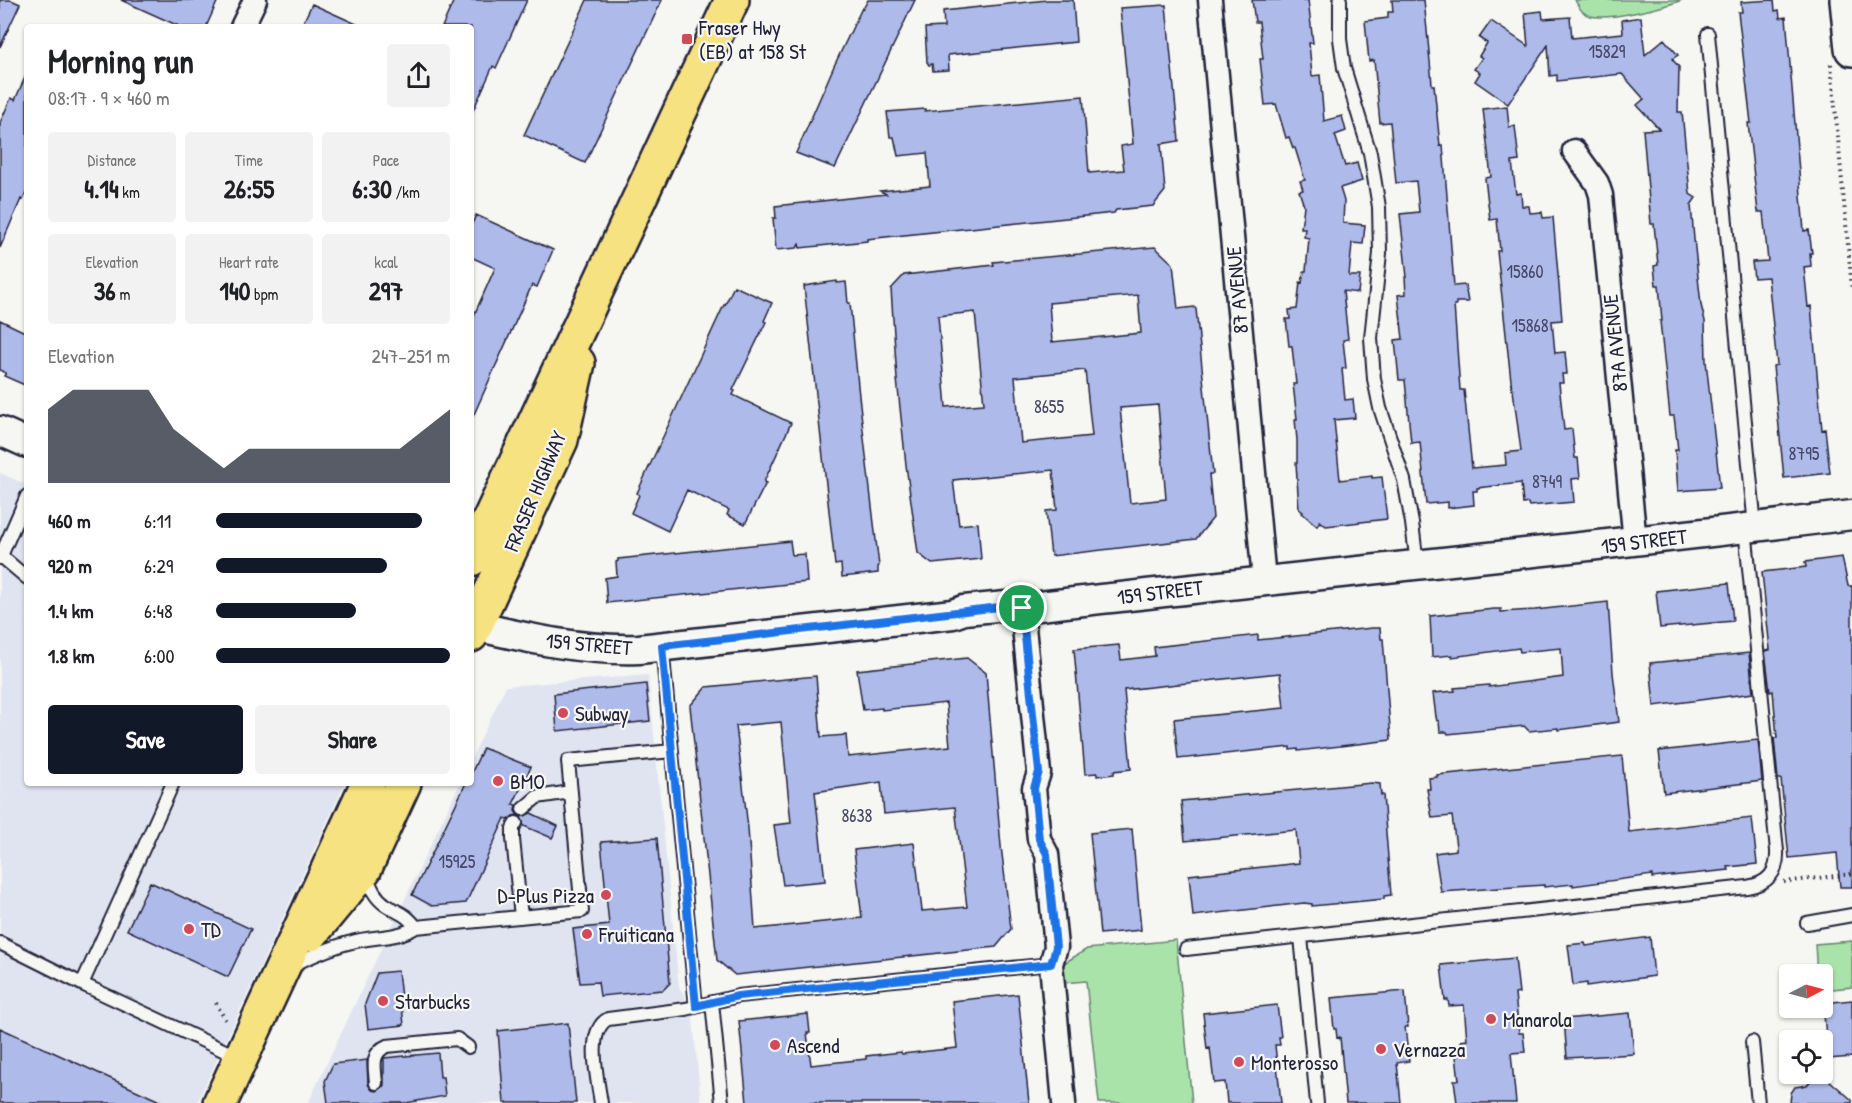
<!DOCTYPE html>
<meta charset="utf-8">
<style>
:root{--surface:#fff;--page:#f2f2f2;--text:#202124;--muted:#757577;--accent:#111827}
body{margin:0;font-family:"Patrick Hand",sans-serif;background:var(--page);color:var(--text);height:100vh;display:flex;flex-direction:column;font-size:22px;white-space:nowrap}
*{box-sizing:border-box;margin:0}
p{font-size:20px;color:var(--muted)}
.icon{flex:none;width:33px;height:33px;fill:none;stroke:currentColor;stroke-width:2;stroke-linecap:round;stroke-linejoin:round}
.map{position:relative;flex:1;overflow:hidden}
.sheet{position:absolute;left:24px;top:24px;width:450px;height:762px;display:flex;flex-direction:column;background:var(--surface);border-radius:6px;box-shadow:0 2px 4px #0004}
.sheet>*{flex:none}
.needle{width:39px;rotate:84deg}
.controls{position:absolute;left:1779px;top:964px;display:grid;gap:12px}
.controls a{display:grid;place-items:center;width:54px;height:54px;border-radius:6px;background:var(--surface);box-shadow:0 2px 4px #0004;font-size:30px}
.pin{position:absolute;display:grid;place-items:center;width:51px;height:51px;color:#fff;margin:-26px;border:3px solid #fff;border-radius:50%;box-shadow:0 2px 6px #0007}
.round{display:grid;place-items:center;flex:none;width:63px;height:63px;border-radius:6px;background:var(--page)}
.overview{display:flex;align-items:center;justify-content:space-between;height:102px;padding:0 24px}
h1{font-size:33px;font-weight:700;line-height:45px}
.metrics{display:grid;grid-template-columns:repeat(3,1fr);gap:9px;height:102px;padding:6px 24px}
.metrics div{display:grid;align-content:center;border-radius:6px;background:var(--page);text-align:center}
.metrics b{font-size:26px;font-weight:700}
.metrics small{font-size:16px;font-weight:400}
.metrics p{font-size:16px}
.chart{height:168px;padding:12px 24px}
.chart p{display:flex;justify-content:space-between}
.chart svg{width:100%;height:108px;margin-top:6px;fill:var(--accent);opacity:.7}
.button{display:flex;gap:12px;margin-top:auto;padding:12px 24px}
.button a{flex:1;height:69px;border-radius:6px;background:var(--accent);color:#fff;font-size:24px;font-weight:700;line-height:69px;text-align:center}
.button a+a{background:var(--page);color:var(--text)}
ul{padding:0 24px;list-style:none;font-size:20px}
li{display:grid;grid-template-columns:96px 72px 1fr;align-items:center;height:45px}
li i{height:15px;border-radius:8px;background:var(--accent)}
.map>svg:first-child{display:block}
.built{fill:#e0e4f0}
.green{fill:#a9e3a9;stroke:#668272;stroke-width:1.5}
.building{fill:#aebaea;stroke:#22223b;stroke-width:1.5;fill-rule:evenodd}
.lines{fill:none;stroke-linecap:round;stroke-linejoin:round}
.service-casing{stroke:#22223b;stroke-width:16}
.minor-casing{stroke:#22223b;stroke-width:27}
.tertiary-casing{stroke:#22223b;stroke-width:33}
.secondary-casing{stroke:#22223b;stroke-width:38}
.primary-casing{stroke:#22223b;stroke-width:38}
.path{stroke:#22223b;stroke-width:4;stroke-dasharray:1.5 4.5;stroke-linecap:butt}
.service{stroke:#f6f6f2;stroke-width:12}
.minor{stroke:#f6f6f2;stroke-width:22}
.tertiary{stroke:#f6f6f2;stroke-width:28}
.secondary{stroke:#f6f6f2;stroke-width:33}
.primary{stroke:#f7e281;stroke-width:33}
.route-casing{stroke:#fff;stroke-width:12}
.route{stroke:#1a73e8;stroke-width:8}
.poi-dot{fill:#d1495b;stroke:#f6f6f2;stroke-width:2}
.labels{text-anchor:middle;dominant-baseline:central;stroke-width:4.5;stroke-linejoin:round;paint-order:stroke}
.number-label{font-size:18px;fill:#454867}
.poi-label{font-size:21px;fill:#22223b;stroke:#f6f6f2;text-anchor:start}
.street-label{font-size:21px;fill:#22223b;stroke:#f6f6f2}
</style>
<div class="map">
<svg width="1852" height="1103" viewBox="0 0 1852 1103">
<rect width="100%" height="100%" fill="#f6f6f2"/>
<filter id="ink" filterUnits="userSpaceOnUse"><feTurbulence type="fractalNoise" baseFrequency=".0167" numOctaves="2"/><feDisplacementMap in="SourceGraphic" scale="12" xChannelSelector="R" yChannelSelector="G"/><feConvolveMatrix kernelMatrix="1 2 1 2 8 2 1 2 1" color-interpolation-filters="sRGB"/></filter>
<g filter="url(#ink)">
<path class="built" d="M0,473L27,485V783H345L197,1103H0Z
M648,675L679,987L692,1009L701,1103H308L460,783H471V759L506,686Z"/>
<path class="green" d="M1575,0H1682C1665,7 1608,21 1590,16C1582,14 1579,7 1575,0Z
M1176,940L1192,1103H1099L1086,981L1063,983L1061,965L1087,949Z
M1852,941V987L1823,990L1822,975H1817L1815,944Z"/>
<path class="building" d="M0,0H11L20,4L0,47Z
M121,0H218L206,27H181Z
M454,0H527L496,68L493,66L471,115V27H442Z
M587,0H662L585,163L524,135Z
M868,0H915L835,168L796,153L834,66L862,8L863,9Z
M1047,0H1073L1076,42L948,55L949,70L933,71L932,64L929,65L927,62L925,28L944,27L943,11Z
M1252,0H1308L1313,43H1309L1312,76L1320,75L1324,121L1342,116L1346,131L1335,135L1345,166L1357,163L1362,181L1340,188L1344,201L1343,223L1365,225L1363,244L1352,243L1349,276H1360L1358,293L1343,291L1348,339L1343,340L1346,368L1342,369L1345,400L1353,399L1355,418L1334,420L1340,480L1372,476V478L1382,477L1387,519L1326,526L1320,521L1317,526L1302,513L1303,512L1299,509L1296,463H1297V440L1295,419H1297L1293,384H1296L1292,346H1289L1286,319H1290L1289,310L1297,309L1300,282L1302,283L1304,271H1306L1309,238L1304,237L1305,228H1301L1304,206L1299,191L1303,190L1300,181L1305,180L1295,148H1293L1289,137L1286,138L1276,104L1265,105L1260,59H1263L1259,22H1255Z
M1392,0H1424L1431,72L1432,85H1434L1440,146L1443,145L1454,286L1465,285L1468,302H1456V305H1454L1460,390H1464L1472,468L1506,465L1505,453L1521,451L1513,390H1512L1497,251H1500L1497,219L1490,220L1485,178L1491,177L1483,109L1507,106L1509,127L1515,126L1519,161L1512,162L1516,194L1521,193L1522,206H1529L1530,213L1542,212L1543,218L1553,217L1562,320L1552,321L1555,353L1565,352L1567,374H1562L1563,383H1559L1564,430L1572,429L1575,458H1578L1580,478L1572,479L1574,502L1529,506L1528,503L1523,504L1521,483L1477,488V491H1473L1474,505L1448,508V502L1426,504L1420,442L1411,443L1405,380H1399L1395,340L1403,339L1398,295L1406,294L1405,277H1407L1400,214L1419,212L1416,181L1396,183L1390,122L1380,123L1374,60L1369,61L1365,21L1388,18V12H1393Z
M1774,0L1775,11L1779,10L1780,18L1786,17L1804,231L1809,230L1812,253H1810L1811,266L1804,267L1808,307L1811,306L1822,430L1825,429L1830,473L1784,478L1773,366L1777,365L1768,277L1754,278L1752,262L1768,261L1763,212H1758L1748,123H1751L1738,12H1742L1741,2Z
M312,4L363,27H301Z
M1166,5L1179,141L1161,144L1165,191L1153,206L1116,210L1114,213L867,239V241L800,248L799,244L797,248L776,250L773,218H776L775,206L886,194L880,191L930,186L927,153L898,156L894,137H890L887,112L925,109V111L1083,96L1089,173L1124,170L1121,146L1133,144L1120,8Z
M1542,11L1543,19L1570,17L1572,38L1623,33L1622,20L1641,17L1645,55L1664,39L1678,55L1672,59L1679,67L1678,112H1682L1690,194L1696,198L1691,205L1694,239L1701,305L1705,321L1706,361L1720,488L1678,491L1675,450H1678L1674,416H1670L1660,321H1662L1659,285H1656L1654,266L1658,265L1654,224H1651L1643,130L1659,129L1637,105L1644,99L1622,74L1557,81V75L1550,76L1548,45L1508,104L1475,81L1480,73L1474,69L1482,58L1479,56L1487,43L1479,38L1491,21L1528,46L1525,13Z
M27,73V191L23,200L21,199L0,248V123L11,98L15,100Z
M476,215L553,250L537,287L532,285L471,421V322L495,268L471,257V226Z
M1155,247L1173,264L1178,309L1194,307L1196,309L1213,474H1209L1213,518L1196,539L1051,556L1046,511L1057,510L1053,470L953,480L959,525L978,523L981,559L932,564L918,553L906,465L897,379L891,289L904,275L994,265L993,262ZM1138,295L1141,333L1052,342L1049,303ZM975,312L984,404L946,407L938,316ZM1085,370L1092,436L1021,443L1015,377ZM1158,405L1166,499L1130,503L1120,408Z
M837,281V283L846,282L848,303H850L859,396L879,566L878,567V573L842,577L841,564L835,565L804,286Z
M734,286L772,303L764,321L766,322L733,390L735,391L733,395L791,423L764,482L766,483L745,524L727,515L729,510L687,490L668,531L631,513L639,495L637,493L724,305H725Z
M0,320L27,333V386L4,376L6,373L0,370Z
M790,541L792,555L805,554L807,582L607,603L605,578L617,576L616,562L618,561V559Z
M1842,557L1848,586H1852V887H1840L1837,853L1789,858L1781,779H1778L1774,738H1777L1773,691L1770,692L1765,651L1770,650L1762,572L1806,567L1805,562Z
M1729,583L1733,621L1660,628L1656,591Z
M1608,602L1613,673L1619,722L1558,730V728L1529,731L1524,726L1448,734L1447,732H1440L1439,721H1437L1436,717L1433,693L1455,691L1454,688L1489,685V687L1563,677L1561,648L1520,652L1519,648L1452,657V655L1432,657L1430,616L1494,609H1501V612L1535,610Z
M1372,628H1380L1381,639H1383L1391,740L1298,751V749L1290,750V747L1178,759L1174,719L1284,708L1280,673L1124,690L1131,769L1114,771V774L1097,776V773L1085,774L1074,649L1119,645L1121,660L1155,656L1154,647L1258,635V640Z
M1749,653L1753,693L1654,706L1650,663Z
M967,658L986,673L1001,846L1011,929L996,947L735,975L717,960L690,706L706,687L816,676L821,737L846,735L848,757L950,746L946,703L882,710V708L863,710L857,670ZM781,722L791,823L774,825L783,885L825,881L815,792L881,782L884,814L955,807L967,907L922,911L914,843L854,850L862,918L755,929L748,828L736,726Z
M646,684L650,721L557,731L554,694Z
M1758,740L1762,781L1664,793L1659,751Z
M483,748L531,767L513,804L516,805L515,811L518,815L513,816L508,820L505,818L466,903L432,906L412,895L466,783H471V774Z
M1622,756L1629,832L1752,818L1757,864L1728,867L1729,870L1652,878V875L1573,886V884L1544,887V885L1441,892L1435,853L1456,850V847L1452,816L1432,818L1427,789H1430L1429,778L1437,777V775Z
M1372,783L1380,784L1381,795H1383L1391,895L1384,896V899L1312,906V904L1304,903L1193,916L1189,875L1299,863L1296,830L1185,841L1181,801Z
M531,813L558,826L552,838L524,826L521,817Z
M1132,829L1141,930L1100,934L1090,833Z
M657,838L670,983L663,990L600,996L598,982L580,983L573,929L609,925L601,842Z
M150,882L251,929L228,977L127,930Z
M1650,937L1654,976L1587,986V983L1573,985L1568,945L1585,943L1586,946Z
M1515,958L1519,993L1515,994L1519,1033H1523L1525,1052L1511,1053L1516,1103H1457L1454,1080H1459L1456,1056L1462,1055L1461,1041L1467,1040L1464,1005L1449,1006L1448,1000H1445L1441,965Z
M398,971L404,1025L368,1029L365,1004L377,973Z
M1405,991L1408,1027H1405L1409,1061L1397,1063L1401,1103H1346L1340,1037L1337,1038L1336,1029H1334L1331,998Z
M1018,994L1029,1103H747L739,1021L808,1014L810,1033H807L811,1065L866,1059V1056L901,1052L902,1054L957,1048L952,1001Z
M1852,1000V1057L1828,1059L1823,1003Z
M1277,1005L1281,1037H1279L1280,1045H1275L1281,1103H1227L1225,1082L1214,1083L1210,1048L1207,1049L1203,1013Z
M1630,1013L1634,1054L1567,1058L1564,1019Z
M568,1023L576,1103H504L498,1031Z
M0,1028L164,1103H0Z
M438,1053L440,1077H443L445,1096L406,1103H328L325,1081L333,1064L367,1060L368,1084L372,1090L377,1091L384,1086V1058Z
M1816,1074H1822L1852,1100V1103H1790L1791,1093L1795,1087L1807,1085Z"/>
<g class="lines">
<defs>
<path id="service" d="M1340,0V39L1344,68L1370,153L1379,207L1380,253L1371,338L1374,379L1380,408L1404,480L1412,523L1417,565
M1708,34L1755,527
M1,556L27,578
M0,558L27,496
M662,646L696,1007
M523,809L537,797L571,792
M516,823L513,828V839L521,917
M365,873C370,885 374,897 386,905C400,914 404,912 416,927
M1807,923L1852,915
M1301,937L1317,1103
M0,943L82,984L240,1058
M1186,949L1747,887C1767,884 1778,873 1777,851L1745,528
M290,966C310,957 330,947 352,942C373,936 397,939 416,927L582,911L568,761L672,751
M82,984L173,783
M712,1002L722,1103
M1752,1042L1758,1103
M376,1083C375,1068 370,1053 387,1046L457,1039L468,1047
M601,1103C598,1081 585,1031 608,1019L686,1009L738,996L1051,964"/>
<path id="minor" d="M1210,0L1264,580
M242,27L255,0
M1574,151L1597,183L1601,195L1635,542
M1022,608L1039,773L1034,788L1039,839L1047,854L1056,947L1051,964L1064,1103"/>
<path id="tertiary" d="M0,431L27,443
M471,625C527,638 582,651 639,649L953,614L964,610L1017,605L1022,608C1299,576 1576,550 1852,515"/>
<path id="secondary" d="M1847,0L1852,49"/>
<path id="primary" d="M471,559L732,0
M471,635L561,440L578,363
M311,934L364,870L404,783
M220,1103L368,783"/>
</defs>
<use href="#service" class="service-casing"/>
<use href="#minor" class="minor-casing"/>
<use href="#tertiary" class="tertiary-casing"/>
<use href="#secondary" class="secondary-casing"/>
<use href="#primary" class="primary-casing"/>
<path class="path" d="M1831,64L1852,288
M1784,882L1852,874
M216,1003L227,1023"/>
<use href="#service" class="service"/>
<use href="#minor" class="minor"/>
<use href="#tertiary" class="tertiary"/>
<use href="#secondary" class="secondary"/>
<use href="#primary" class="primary"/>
</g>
</g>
<g class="lines" filter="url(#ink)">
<defs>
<path id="route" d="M1017,605L1022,608L1039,772L1034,788L1039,839L1047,854L1056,947L1051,964L738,996L696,1006L662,646Z"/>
</defs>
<use href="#route" class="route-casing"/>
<use href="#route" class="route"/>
</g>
<g class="poi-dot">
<rect x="681" y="33" width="12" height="12" rx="3"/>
<circle cx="563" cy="713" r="6"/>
<circle cx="498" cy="781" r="6"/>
<circle cx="606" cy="895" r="6"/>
<circle cx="189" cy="929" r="6"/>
<circle cx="587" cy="934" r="6"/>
<circle cx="383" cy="1001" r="6"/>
<circle cx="1491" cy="1019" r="6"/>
<circle cx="775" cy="1045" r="6"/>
<circle cx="1381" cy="1049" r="6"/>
<circle cx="1239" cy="1062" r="6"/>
</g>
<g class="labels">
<g class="number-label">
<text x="1607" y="51">15829</text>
<text x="1525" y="271">15860</text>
<text x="1530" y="325">15868</text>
<text x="1049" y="406">8655</text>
<text x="1804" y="453">8795</text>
<text x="1547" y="481">8749</text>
<text x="857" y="815">8638</text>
<text x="457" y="861">15925</text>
</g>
<g class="poi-label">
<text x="699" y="27">Fraser Hwy<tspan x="699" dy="24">(EB) at 158 St</tspan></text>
<text x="575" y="713">Subway</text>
<text x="510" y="781">BMO</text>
<text x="594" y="895" text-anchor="end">D-Plus Pizza</text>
<text x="201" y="929">TD</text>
<text x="599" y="934">Fruiticana</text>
<text x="395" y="1001">Starbucks</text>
<text x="1503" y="1019">Manarola</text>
<text x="787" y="1045">Ascend</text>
<text x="1393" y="1049">Vernazza</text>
<text x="1251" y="1062">Monterosso</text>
</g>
<g class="street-label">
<text transform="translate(1237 290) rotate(-95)">87 AVENUE</text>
<text transform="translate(1615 343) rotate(-96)">87A AVENUE</text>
<text transform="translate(535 491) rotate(-67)">FRASER HIGHWAY</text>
<text transform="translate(1644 541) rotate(-7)">159 STREET</text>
<text transform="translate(1160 592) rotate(-7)">159 STREET</text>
<text transform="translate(589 644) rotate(5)">159 STREET</text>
</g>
</g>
</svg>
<div class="controls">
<a><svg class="needle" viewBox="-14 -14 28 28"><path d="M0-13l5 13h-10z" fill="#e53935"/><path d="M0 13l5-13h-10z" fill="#757577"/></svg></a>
<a><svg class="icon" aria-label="locate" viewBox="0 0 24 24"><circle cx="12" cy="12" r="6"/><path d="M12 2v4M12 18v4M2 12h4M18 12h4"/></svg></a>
</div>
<div class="pin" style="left:1022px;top:608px;background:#1e9e55"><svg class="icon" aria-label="arrive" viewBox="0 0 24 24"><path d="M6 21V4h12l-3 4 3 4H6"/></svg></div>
<section class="sheet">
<div class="overview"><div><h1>Morning run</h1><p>08:17 · 9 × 460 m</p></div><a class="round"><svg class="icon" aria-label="share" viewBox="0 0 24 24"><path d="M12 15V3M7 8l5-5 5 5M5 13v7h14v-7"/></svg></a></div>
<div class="metrics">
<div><p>Distance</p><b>4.14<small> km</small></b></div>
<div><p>Time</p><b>26:55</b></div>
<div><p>Pace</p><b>6:30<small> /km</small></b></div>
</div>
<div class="metrics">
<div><p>Elevation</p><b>36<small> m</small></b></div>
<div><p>Heart rate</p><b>140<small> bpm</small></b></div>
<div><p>kcal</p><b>297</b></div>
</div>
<div class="chart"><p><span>Elevation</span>247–251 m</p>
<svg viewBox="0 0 160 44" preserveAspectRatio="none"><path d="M0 44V14L10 6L20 6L30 6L40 6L50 22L60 30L70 38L80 30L90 30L100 30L110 30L120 30L130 30L140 30L150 22L160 14V44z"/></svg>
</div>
<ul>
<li><b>460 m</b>6:11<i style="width:88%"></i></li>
<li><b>920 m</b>6:29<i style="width:73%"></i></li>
<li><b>1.4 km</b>6:48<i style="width:60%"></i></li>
<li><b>1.8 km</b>6:00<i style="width:100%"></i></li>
</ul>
<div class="button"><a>Save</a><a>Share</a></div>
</section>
</div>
